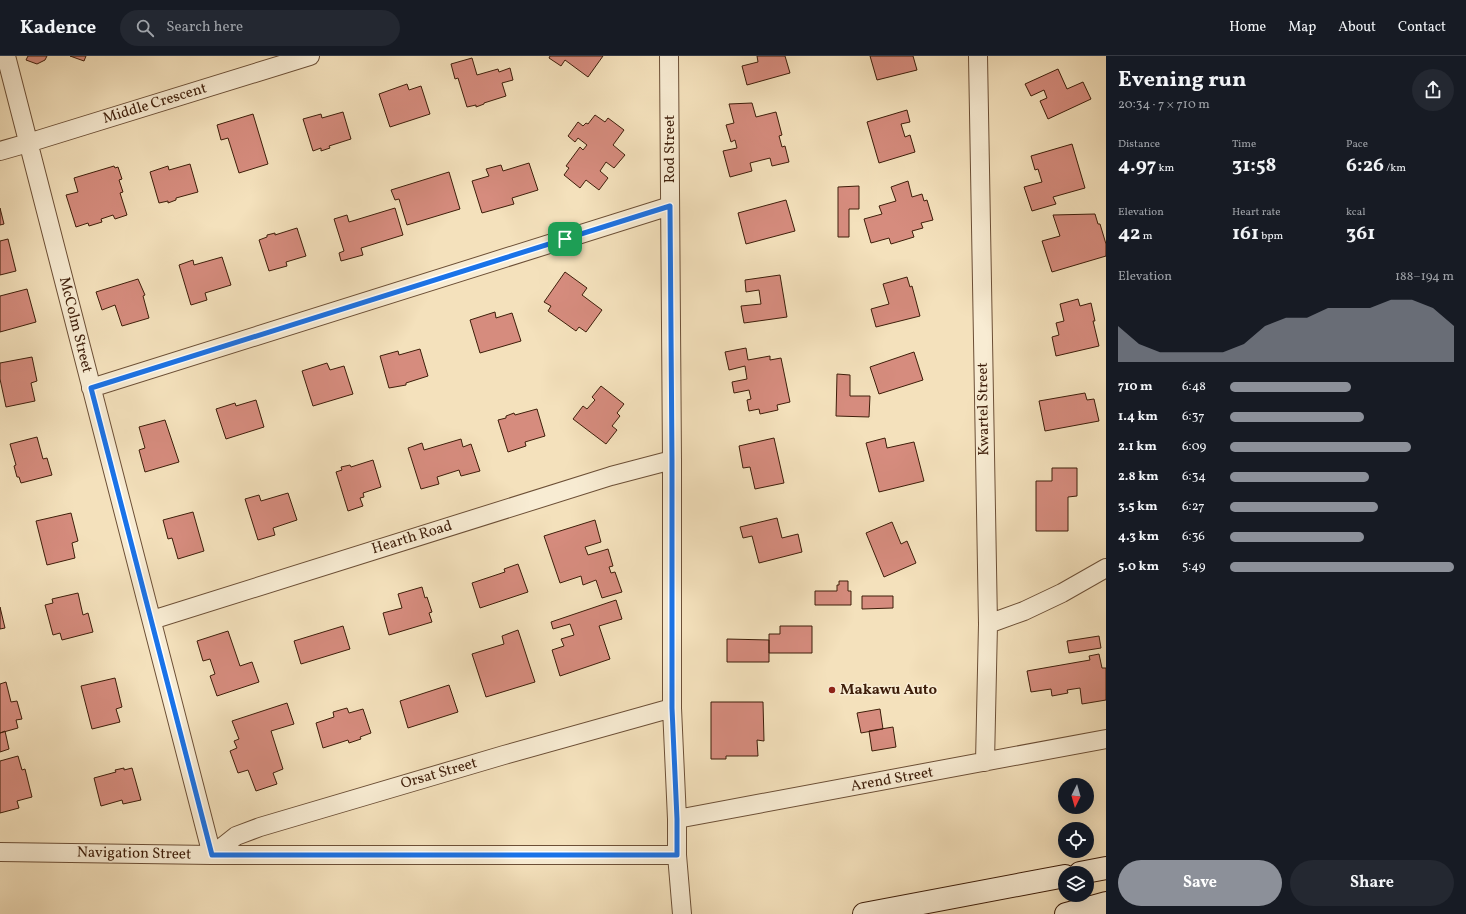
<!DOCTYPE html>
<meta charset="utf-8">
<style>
:root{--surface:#171b24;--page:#242831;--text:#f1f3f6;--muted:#9ea1a6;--line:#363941;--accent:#8c9099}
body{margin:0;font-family:Vollkorn,serif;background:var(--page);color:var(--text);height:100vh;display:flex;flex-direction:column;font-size:15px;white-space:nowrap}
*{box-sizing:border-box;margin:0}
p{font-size:13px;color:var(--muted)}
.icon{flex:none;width:22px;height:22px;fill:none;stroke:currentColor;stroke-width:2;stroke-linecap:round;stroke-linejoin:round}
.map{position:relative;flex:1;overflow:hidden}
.drawer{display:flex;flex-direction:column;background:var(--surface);width:360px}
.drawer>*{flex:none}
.needle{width:26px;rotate:185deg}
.fabs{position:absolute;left:1058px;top:722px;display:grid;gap:8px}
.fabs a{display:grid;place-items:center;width:36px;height:36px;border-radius:50%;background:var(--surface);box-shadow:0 4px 16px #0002;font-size:20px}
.pin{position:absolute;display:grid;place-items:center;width:34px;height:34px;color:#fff;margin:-17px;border-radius:8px;box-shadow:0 2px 6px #0006}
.round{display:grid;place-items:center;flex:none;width:42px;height:42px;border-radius:21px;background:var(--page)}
.head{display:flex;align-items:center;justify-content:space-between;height:68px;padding:0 12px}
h1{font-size:22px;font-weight:700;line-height:30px}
.metrics{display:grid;grid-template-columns:repeat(3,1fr);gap:6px;height:68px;padding:4px 12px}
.metrics div{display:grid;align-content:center}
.metrics b{font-size:20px;font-weight:700}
.metrics small{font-size:11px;font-weight:400}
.metrics p{font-size:11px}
.chart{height:112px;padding:8px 12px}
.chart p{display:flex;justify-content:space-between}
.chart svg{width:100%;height:72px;margin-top:4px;fill:var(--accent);opacity:.7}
.action{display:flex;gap:8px;margin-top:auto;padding:8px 12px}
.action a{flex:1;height:46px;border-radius:24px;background:var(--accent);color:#fff;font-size:16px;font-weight:700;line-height:46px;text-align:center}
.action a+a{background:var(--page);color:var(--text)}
ul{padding:0 12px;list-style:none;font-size:13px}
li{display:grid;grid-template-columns:64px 48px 1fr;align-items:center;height:30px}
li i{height:10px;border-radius:5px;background:var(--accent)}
header{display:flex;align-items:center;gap:24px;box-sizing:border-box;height:56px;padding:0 20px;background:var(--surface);border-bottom:1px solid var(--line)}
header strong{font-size:19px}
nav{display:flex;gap:22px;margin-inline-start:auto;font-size:14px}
.search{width:280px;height:36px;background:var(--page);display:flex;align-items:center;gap:10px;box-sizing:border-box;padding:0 14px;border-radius:22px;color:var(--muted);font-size:15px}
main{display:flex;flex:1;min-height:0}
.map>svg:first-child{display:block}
.building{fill:#d68c7e;stroke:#3e1e0a}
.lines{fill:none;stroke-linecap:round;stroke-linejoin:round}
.minor-casing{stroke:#6c4f36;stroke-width:20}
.secondary-casing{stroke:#3e1e0a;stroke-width:24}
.minor{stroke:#f8ecd3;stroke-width:18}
.secondary{stroke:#f8ecd3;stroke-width:22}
.route-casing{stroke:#fff;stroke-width:8}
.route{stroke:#1a73e8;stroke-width:5}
.poi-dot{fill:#8f2418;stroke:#f8ecd3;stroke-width:1.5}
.labels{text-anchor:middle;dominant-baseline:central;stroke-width:3;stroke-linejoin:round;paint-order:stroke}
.street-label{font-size:15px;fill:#3e1e0a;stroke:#f8ecd3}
.poi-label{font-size:15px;font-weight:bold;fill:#3e1e0a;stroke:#f8ecd3;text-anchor:start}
</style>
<header>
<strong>Kadence</strong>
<div class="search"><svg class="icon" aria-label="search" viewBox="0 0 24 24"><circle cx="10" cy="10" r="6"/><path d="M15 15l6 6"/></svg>Search here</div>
<nav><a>Home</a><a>Map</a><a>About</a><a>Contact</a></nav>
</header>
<main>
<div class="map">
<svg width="1106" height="858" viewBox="0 0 1106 858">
<rect width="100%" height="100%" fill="#f4e1bc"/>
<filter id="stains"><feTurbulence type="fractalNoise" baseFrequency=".005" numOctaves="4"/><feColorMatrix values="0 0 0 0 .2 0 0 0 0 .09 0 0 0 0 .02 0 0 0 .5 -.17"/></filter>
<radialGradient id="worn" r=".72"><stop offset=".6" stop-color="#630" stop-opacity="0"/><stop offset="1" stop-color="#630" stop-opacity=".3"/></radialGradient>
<path class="building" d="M28,0H47L45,4L37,8L26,4Z
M70,0H86L84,5Z
M550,0H603L588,21L565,4L561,10L549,2Z
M757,0H785L790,17L747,29L742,10L758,6Z
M870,0H913L917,14L877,24Z
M472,2L477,19L498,13L499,16L510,12L513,24L502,27L506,40L484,47V48L476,51V49L467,51L458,22L455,23L451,8Z
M1058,13L1067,33L1083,26L1091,43L1048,63L1040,45L1047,42L1044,34L1031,40L1025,28Z
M407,28L409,34L421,30L430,58L390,71L379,38Z
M752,47L756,61L776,56L782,79L779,80L782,91L785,90L789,106L772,110L770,102L750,107L752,115L730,121L723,95L737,92L735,84L731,86L726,69L734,67L729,48Z
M907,54L910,66L901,68L905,81L910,79L915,96L879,107L867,66Z
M343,56L351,83L329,90L330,92L321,95V92L313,95L303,63L321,58L322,62Z
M253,58L268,108L239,117L228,82L221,84L217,69Z
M595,59L605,66L608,62L624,74L613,89L625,99L614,112L606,106L600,115L608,122L599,134L586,124L580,132L564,119L569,112L566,110L580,91L583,94L587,89L578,82L575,86L568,80L578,66L583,70L586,67L588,68Z
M1072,88L1085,132L1053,141L1056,148L1032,155L1024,131L1042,126L1038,113L1035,114L1031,100Z
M529,107L538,134L512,142L514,148L482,157L472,125L489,120L486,113L501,109L503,115Z
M190,108L198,136L176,142V144L168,147V145L159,147L150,116L168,110L169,114Z
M114,110L115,112L118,111L122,123L119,124L123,136L120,137L127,159L115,163L113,159L101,163L102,166L89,170L88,167L76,171L66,139L78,136L74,122Z
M449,116L460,153L407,169L399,143L395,144L391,134Z
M908,125L912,141L922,138L924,145L927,144L933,164L921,167L923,172L912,175L914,181L891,188L889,182L871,187L864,163L882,158L879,150L896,145L891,131Z
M859,130V153H849V181H838V131Z
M786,144L795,175L746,188L738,157Z
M0,152L4,168L0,169Z
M395,152L403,179L361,192L363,199L341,205L339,197L344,195L334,163L347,159L349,166Z
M1095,158L1098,168H1100L1106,188V200L1052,216L1042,185L1060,180L1053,159Z
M297,172L306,200L286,206L287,210L269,215L259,184L267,181V179L275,177V179Z
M8,183L16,215L0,219V185Z
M222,201L231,229L205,237L207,244L191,249L179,209L193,204L194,209Z
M565,216L587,232L582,239L602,254L586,276L579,271L576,275L548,255L551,250L544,246Z
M780,219L787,261L744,267L741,250L761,248L759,234L746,236L745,224Z
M907,221L910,231L912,230L920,260L876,271L871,253L889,248L883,228Z
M138,223L145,239L143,240L149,262L122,270L115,249L102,254L96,236Z
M27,233L36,266L0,276V240Z
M1078,243L1080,250L1091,247L1095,265H1093L1099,290L1056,300L1052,281L1059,279L1056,267L1064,265L1060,248Z
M495,256L496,262L512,257L521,285L480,297L470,264Z
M746,292L748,304L770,300V304L781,302L790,346L777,349L778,354L760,358L759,353L749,355L747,344L751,343L749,334L734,337L732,326L747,323L745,310L729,314L725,296Z
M420,293L428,320L406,327V329L389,332L380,300L398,295L399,299Z
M914,296L923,324L879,338L870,311Z
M32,301L37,325L31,327L35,345L6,351L0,323V307Z
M327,307L330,314L344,310L353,338L313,350L302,315Z
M837,318L850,319V340H870L869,361L836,360Z
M601,330L624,348L617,357L620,360L612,370L617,374L606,388L573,363L583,350L587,353L595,344L592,341Z
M1085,337L1087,344L1094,343L1099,365L1045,375L1039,345Z
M256,344L264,371L226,383L216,353L235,347L236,350Z
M537,353L545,380L525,386L526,390L508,396L498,364L506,362V360L514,357L515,359Z
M165,364L179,406L145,416L139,394L145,392L139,371Z
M37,381L43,403L47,402L52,419L21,427L19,421H17L14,410L16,409L10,388Z
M774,382L784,427L755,433L750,411L743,412L739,390Z
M885,382L887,392L914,386L924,425L879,436L866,387Z
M461,383L463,391L471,388L480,415L461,420L459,414L437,421L439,428L421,433L408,392L422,387L424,394Z
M373,404L381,431L363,437L364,441L360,442L363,450L348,455L336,416L342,414L341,411L350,409L351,411Z
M1052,412H1077V440L1068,441V475H1036V425H1052Z
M288,437L297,464L273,472L275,479L258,484L245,443L259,439L261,445Z
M193,456L204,495L178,503L172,482L168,483L163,464Z
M71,457L78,485L72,487L75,502L47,509L36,465Z
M777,462L782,482L798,478L802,496L759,507L752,480L743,482L740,471Z
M595,464L601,486L585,491L588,499L608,493L613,510L609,511L611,517L615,516L622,536L602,542L596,524L583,529L581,520L560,527L544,480Z
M892,466L901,488L907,485L916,507L884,521L866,477Z
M518,508L528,536L480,552L472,527L505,516L504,513Z
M839,525H848V535H851V549H815V535H837V529H839Z
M422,531L425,542L427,541L432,556L429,557L432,566L389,579L383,557L402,552L398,538Z
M78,537L83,559L88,557L93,576L62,584L60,577L53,579L45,549L53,547L52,543Z
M862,540H893V552L862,553Z
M616,544L622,563L599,570L610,603L560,620L552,594L564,590L561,583L574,579L570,568L553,573L551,566Z
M0,551L5,572L0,573Z
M343,570L350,593L301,608L294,585Z
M780,570H812V597H769V578H780Z
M518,574L535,626L486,641L472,598L504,588L502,580Z
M228,575L240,610L252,606L259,626L217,640L210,620L215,618L210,603L203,605L197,585Z
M1099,580L1101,592L1069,597L1067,585Z
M727,583L769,584V606H727Z
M1099,598L1102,612H1106V644L1082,648L1080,632L1067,634L1068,637L1052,640L1051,633L1031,636L1027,615L1090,604L1089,600Z
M115,622L122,651L116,653L120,666L92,673L81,630Z
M6,626L11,646L17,645L22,663L16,664L18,672L0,677V628Z
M449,629L458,656L408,672L400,645Z
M711,646H763L764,685L757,684L758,700H726V703H711Z
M287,647L294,668L271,675L283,713L273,717L277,728L256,735L248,714L238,717L230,695L237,692L234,685L239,683L232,665Z
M347,652L349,657L363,653L371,677L360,681L361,683L349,687L348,684L323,692L316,667L334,661L333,656Z
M880,653L883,673L861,677L857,657Z
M893,671L896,691L872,695L869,675Z
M5,675L9,693L0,696V677Z
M18,700L22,714L25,713L32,741L17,745L19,752L0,757V705Z
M124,712V714L132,712L141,744L123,748L122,744L101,750L94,722L116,716L115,714Z"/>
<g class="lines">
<defs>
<path id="minor" d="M6,0L212,799L236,780L260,771L504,699L672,652
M669,0L672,404V652L677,763V799L682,858
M978,0L988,568L985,706
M0,95L28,87L310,0
M91,332L670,150
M152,564L611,420L672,404
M988,568L1024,555L1062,537L1106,512
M677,763L1106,683
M0,796L212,799H677"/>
<path id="secondary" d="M1080,817L1106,812
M864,858L1065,820
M1066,858L1106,847"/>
</defs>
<use href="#minor" class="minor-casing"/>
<use href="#secondary" class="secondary-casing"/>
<use href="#minor" class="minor"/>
<use href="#secondary" class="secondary"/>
</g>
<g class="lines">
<defs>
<path id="route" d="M670,150L672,404V652L677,763V799H212L91,332Z"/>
</defs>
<use href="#route" class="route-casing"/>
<use href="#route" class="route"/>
</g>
<circle class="poi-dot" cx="832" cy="634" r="4"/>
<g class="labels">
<g class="street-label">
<text transform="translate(155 48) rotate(-17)">Middle Crescent</text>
<text transform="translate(670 93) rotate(-90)">Rod Street</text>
<text transform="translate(75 269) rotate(76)">McColm Street</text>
<text transform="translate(984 353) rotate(-91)">Kwartel Street</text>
<text transform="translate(412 482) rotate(-17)">Hearth Road</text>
<text transform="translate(439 718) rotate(-16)">Orsat Street</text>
<text transform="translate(892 724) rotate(-10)">Arend Street</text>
<text transform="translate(134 798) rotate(1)">Navigation Street</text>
</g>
<g class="poi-label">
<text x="840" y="634">Makawu Auto</text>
</g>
</g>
<rect width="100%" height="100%" filter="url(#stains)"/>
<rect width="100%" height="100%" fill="url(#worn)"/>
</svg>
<div class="fabs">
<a><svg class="needle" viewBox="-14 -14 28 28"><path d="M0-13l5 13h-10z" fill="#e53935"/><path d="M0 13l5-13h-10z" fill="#9ea1a6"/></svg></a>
<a><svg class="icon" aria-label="locate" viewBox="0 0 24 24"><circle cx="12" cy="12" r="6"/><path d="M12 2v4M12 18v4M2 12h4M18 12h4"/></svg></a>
<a><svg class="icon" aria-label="layers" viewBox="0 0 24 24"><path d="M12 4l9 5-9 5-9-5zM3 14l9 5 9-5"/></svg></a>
</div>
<div class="pin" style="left:565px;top:183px;background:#1e9e55"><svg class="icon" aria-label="arrive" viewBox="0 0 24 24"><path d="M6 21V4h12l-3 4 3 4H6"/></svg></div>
</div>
<section class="drawer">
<div class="head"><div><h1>Evening run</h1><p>20:34 · 7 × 710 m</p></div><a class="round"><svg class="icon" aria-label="share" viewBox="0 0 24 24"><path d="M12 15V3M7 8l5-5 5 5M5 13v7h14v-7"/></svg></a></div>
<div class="metrics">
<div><p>Distance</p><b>4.97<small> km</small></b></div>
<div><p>Time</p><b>31:58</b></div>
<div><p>Pace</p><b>6:26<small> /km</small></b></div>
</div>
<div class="metrics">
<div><p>Elevation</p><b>42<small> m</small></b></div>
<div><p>Heart rate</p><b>161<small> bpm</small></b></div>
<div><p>kcal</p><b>361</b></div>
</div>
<div class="chart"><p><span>Elevation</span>188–194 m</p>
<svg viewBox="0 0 160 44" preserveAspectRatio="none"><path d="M0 44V22L10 33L20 38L30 38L40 38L50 38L60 33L70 22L80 17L90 17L100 11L110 11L120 11L130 6L140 6L150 11L160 22V44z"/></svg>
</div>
<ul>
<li><b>710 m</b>6:48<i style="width:54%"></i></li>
<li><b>1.4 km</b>6:37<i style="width:60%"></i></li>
<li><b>2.1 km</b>6:09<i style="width:81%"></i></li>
<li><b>2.8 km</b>6:34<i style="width:62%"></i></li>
<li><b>3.5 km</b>6:27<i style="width:66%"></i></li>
<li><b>4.3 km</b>6:36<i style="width:60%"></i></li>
<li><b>5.0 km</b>5:49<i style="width:100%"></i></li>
</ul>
<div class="action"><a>Save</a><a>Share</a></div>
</section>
</main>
